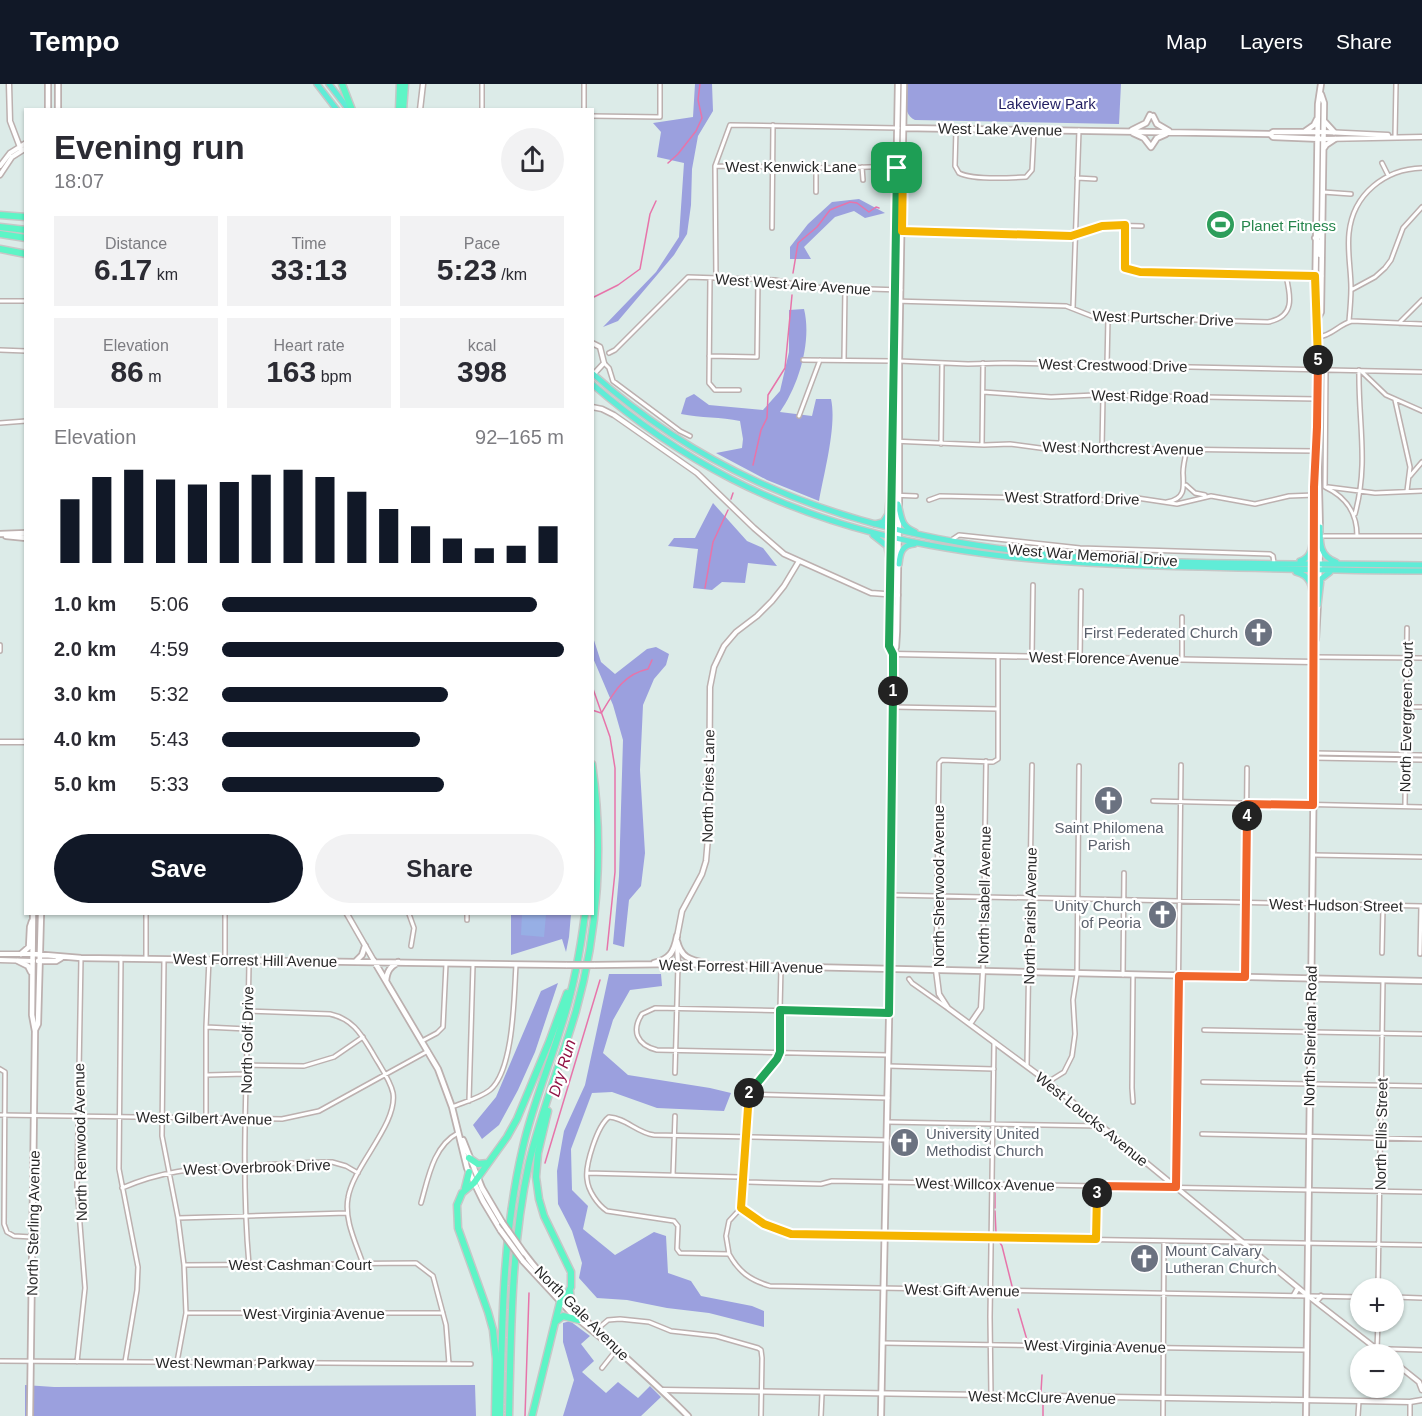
<!DOCTYPE html>
<meta charset="utf-8">
<style>
:root{--surface:#fff;--page:#f2f2f3;--text:#2b2b33;--muted:#7c7c81;--accent:#111827}
body{margin:0;font-family:Arial,sans-serif;background:var(--page);color:var(--text);height:100vh;display:flex;flex-direction:column;font-size:22px;white-space:nowrap}
*{box-sizing:border-box;margin:0}
p{font-size:20px;color:var(--muted)}
.icon{flex:none;width:33px;height:33px;fill:none;stroke:currentColor;stroke-width:2;stroke-linecap:round;stroke-linejoin:round}
.map{position:relative;flex:1;overflow:hidden}
.drawer{position:absolute;left:24px;top:24px;width:570px;height:807px;display:flex;flex-direction:column;background:var(--surface);border-radius:0px;box-shadow:0 2px 4px #0004}
.drawer>*{flex:none}
.controls{position:absolute;left:1350px;top:1194px;display:grid;gap:12px}
.controls a{display:grid;place-items:center;width:54px;height:54px;border-radius:50%;background:var(--surface);box-shadow:0 2px 4px #0004;font-size:30px}
.pin{position:absolute;display:grid;place-items:center;width:51px;height:51px;color:#fff;margin:-26px;border-radius:12px;box-shadow:0 3px 9px #0006}
.km{position:absolute;width:30px;height:30px;margin:-15px;border-radius:50%;background:#222;color:#fff;font-size:16px;line-height:30px;text-align:center}
.round{display:grid;place-items:center;flex:none;width:63px;height:63px;border-radius:32px;background:var(--page)}
.headline{display:flex;align-items:center;justify-content:space-between;height:102px;padding:0 30px}
h1{font-size:33px;font-weight:800;line-height:45px}
.metrics{display:grid;grid-template-columns:repeat(3,1fr);gap:9px;height:102px;padding:6px 30px}
.metrics div{display:grid;align-content:center;border-radius:0px;background:var(--page);text-align:center}
.metrics b{font-size:30px;font-weight:800}
.metrics small{font-size:16px;font-weight:400}
.metrics p{font-size:16px}
.chart{height:168px;padding:12px 30px}
.chart p{display:flex;justify-content:space-between}
.chart svg{width:100%;height:108px;margin-top:6px;stroke:var(--accent);stroke-width:6}
.action{display:flex;gap:12px;margin-top:auto;padding:12px 30px}
.action a{flex:1;height:69px;border-radius:36px;background:var(--accent);color:#fff;font-size:24px;font-weight:800;line-height:69px;text-align:center}
.action a+a{background:var(--page);color:var(--text)}
ul{padding:0 30px;list-style:none;font-size:20px}
li{display:grid;grid-template-columns:96px 72px 1fr;align-items:center;height:45px}
li i{height:15px;border-radius:8px;background:var(--accent)}
header{display:flex;align-items:center;gap:36px;box-sizing:border-box;height:84px;padding:0 30px;background:var(--accent);color:#fff}
header strong{font-size:28px}
nav{display:flex;gap:33px;margin-inline-start:auto;font-size:21px}
.map>svg:first-child{display:block}
.green{fill:#9ba0de}
.pitch{fill:#97afe5}
.lines{fill:none;stroke-linecap:round;stroke-linejoin:round}
.stream{stroke:#e774aa;stroke-width:1.5}
.minor-casing{stroke:#bcb0af;stroke-width:6}
.tertiary-casing{stroke:#bcb0af;stroke-width:7}
.secondary-casing{stroke:#bcb0af;stroke-width:8}
.trunk-casing{stroke:#c7c7c7;stroke-width:8}
.motorway-casing{stroke:#c7c7c7;stroke-width:9}
.minor{stroke:#fff;stroke-width:3}
.tertiary{stroke:#fff;stroke-width:4}
.secondary{stroke:#fff;stroke-width:4.5}
.trunk{stroke:#60ecd7;stroke-width:5}
.motorway{stroke:#5df5c6;stroke-width:6}
.secondary-bridge-casing{stroke:#bcb0af;stroke-width:8;stroke-linecap:butt}
.secondary-bridge{stroke:#fff;stroke-width:4.5}
.split-1-casing{stroke:#fff;stroke-width:12}
.split-2-casing{stroke:#fff;stroke-width:12}
.split-3-casing{stroke:#fff;stroke-width:12}
.split-4-casing{stroke:#fff;stroke-width:12}
.split-5-casing{stroke:#fff;stroke-width:12}
.split-6-casing{stroke:#fff;stroke-width:12}
.split-1{stroke:#22a559;stroke-width:8}
.split-2{stroke:#22a559;stroke-width:8}
.split-3{stroke:#f5b400;stroke-width:8}
.split-4{stroke:#f0652b;stroke-width:8}
.split-5{stroke:#f0652b;stroke-width:8}
.split-6{stroke:#f5b400;stroke-width:8}
.labels{text-anchor:middle;dominant-baseline:central;stroke-width:4.5;stroke-linejoin:round;paint-order:stroke}
.park-label{font-size:15px;fill:#211e61;stroke:#fff}
.street-label{font-size:15px;fill:#292929;stroke:#fff}
.leisure-label{font-size:15px;fill:#27864d;stroke:#fff;text-anchor:start}
.worship-label{font-size:15px;fill:#5b616d;stroke:#fff;text-anchor:end}
.water-label{font-size:16px;font-style:italic;fill:#911546;stroke:#fff}
</style>
<header>
<strong>Tempo</strong>
<nav><a>Map</a><a>Layers</a><a>Share</a></nav>
</header>
<div class="map">
<svg width="1422" height="1332" viewBox="0 0 1422 1332">
<rect width="100%" height="100%" fill="#dcebe8"/>
<path class="green" d="M695,0H712L713,27L698,52L692,85L691,121L687,150L674,171L618,237L603,243L656,188L679,153L684,79L657,73L661,48L653,39L693,33Z
M906,0H1121L1119,40L915,36C902,30 906,13 906,0Z
M859,115L885,129L865,134L854,127L835,133L804,163L811,175H790V163L808,140L832,118Z
M804,225C812,257 799,301 780,328L812,332L816,315H831C837,341 824,389 819,417L767,396L716,369L742,364L743,355L740,337C721,333 701,334 681,330L686,314L694,310L709,321L763,326L780,307L789,268V226Z
M713,419L747,457L763,464L777,482L748,479L745,499L722,498L712,506L693,504L698,465L668,462L674,454H695Z
M592,550L601,578L615,590L647,565L656,563L669,570L666,581L654,595L643,621L640,686L645,769L641,802L629,816L624,863L613,860L619,792L623,656L613,621L593,574Z
M511,830H571L569,853L566,868L562,855L511,871Z
M609,890H661L662,902L630,906L613,936L603,969L628,991L710,1004L731,1009L724,1027L657,1024L612,1008L592,1009L571,1065L572,1106L588,1122L583,1145L615,1171L654,1148L666,1152L668,1189L691,1197L701,1212L752,1222L764,1227V1243L709,1229L667,1224L627,1216L597,1214L579,1194L582,1179L572,1147L558,1120L557,1087L564,1047L585,1001Z
M558,899L535,968L518,1006L499,1041L482,1055L473,1041L496,1013L541,907Z
M570,1237L590,1252L581,1260L594,1277L582,1288L606,1309L618,1298L638,1314L650,1302L661,1313L641,1332H563L574,1296L563,1258V1239Z
M25,1301L54,1303L475,1301L476,1332H25Z"/>
<path class="pitch" d="M522,830H546L544,853L521,851Z"/>
<g class="lines">
<path class="stream" d="M668,79L678,70L696,47L702,34L698,16L700,0
M793,189L798,159L817,143L830,126L837,123L850,118L857,119L869,128L876,123L879,124
M592,214L618,201L640,185L650,130L656,117
M753,381L761,346L767,334L768,311L785,284L792,211
M731,415L733,409
M705,504L713,458L728,426
M592,602L610,653L615,684V788L607,866
M592,626L601,629
M602,628C614,608 624,590 648,585L652,576
M545,1079L600,896
M995,1124V1109
M995,1127L996,1149
M999,1157L1002,1162L1012,1202
M1018,1225L1027,1256
M1041,1308L1042,1291
M525,1332L529,1209
M1043,1332V1319"/>
<defs>
<path id="minor" d="M482,26V0
M584,26V0
M592,32L660,33V0
M956,45L955,82L959,89C972,96 1010,94 1026,93L1032,86L1034,47
M1395,53L1396,0
M1382,79L1388,91
M715,82L841,84L896,82
M862,83L863,96
M1077,94L1095,95
M816,108V84
M1323,108L1351,110
M1125,141V184L1140,188L1322,192
M772,144L773,41
M896,147L1065,152L1076,151L1104,141L1142,142
M710,194L709,299L715,306H739
M716,194L715,82L730,41L898,44
M1351,206L1375,193L1385,184L1391,176L1403,144L1422,123
M0,217H26
M894,217L1066,222L1094,233L1268,238C1295,233 1291,213 1286,192
M1073,224L1079,46
M1349,237C1350,226 1351,215 1351,204C1351,186 1347,167 1349,149C1353,110 1385,85 1422,84
M1399,239L1422,216
M1318,253C1332,252 1339,240 1352,237L1422,240
M0,266L26,267
M609,269L615,266L688,193L775,196L808,203L901,206
M709,272L757,273L758,195
M803,276L892,277
M844,276L845,204
M899,277L968,280L1004,279L1422,288
M604,279L609,284L613,297L680,347L690,352
M1107,281L1108,234
M1326,285L1325,403C1346,413 1357,428 1357,452
M1361,287L1386,311L1422,327
M983,308L1051,313L1095,311L1318,315
M1395,316L1410,383L1407,407
M799,332L820,276
M0,339L26,337
M892,357L984,361L1010,360L1055,366L1092,364L1315,367
M941,360L942,279
M982,361L983,279
M1102,364L1103,312
M1410,392L1422,378
M1186,401L1195,409L1205,411
M1328,403L1375,409L1422,407
M890,411L916,412
M929,416L940,412L1110,416L1137,414L1177,420L1211,412L1255,420L1289,412L1315,411
M1167,418C1185,415 1184,405 1183,389C1183,381 1185,373 1187,365
M1355,430C1369,378 1358,338 1359,286
M1324,452H1422
M953,455L959,451L1080,464L1270,470L1273,472L1274,479
M0,561V567
M1032,573L1033,501
M1314,573L1422,574
M1080,574L1081,507
M1182,575V533
M893,623L998,625
M1406,623H1422
M1314,669L1422,671
M1314,674L1422,676
M1153,717L1422,723
M1405,722L1407,544
M1313,771L1422,773
M890,811L1422,822
M146,830V875
M225,830V875
M409,830L414,844L411,862
M467,830V836
M1382,869L1383,823
M1420,870L1421,822
M121,874L119,1085L138,1183L137,1206L125,1278
M164,875L162,1052L178,1134L184,1181L186,1229L177,1278
M249,877C248,978 240,1080 249,1181
M936,885L939,679L942,676L993,678L998,675V572
M983,887L986,677
M1123,891L1124,789
M1133,891L1132,1004L1133,1018
M1245,893L1247,684
M909,895L912,899L946,923
M248,927L330,930C353,935 361,950 372,968C379,981 390,995 393,1009C398,1040 353,1082 348,1114C344,1136 356,1159 363,1180
M206,943L247,945
M1204,946L1422,950
M422,957L437,949L443,943L446,880
M888,971L657,966C637,961 631,947 642,930L655,924L889,929
M246,981L304,982L334,973L363,953
M888,982L994,985
M1027,982L1032,681
M0,985L5,988L4,1140L7,1148L14,1152L32,1153
M675,989L678,880
M207,991L246,990
M1048,998L1064,988L1072,972L1075,950L1073,916L1077,890L1079,682
M1203,998L1422,1002
M748,1010L888,1014
M469,1017L473,881
M452,1023C464,1018 480,1014 490,1006C514,986 514,911 516,881
M0,1031L282,1035L319,1027L428,967
M206,1034V943L209,875
M887,1038L1101,1042
M1202,1050L1422,1055
M887,1056L654,1051C637,1049 626,1034 609,1033C597,1042 585,1081 587,1095C588,1107 598,1121 607,1127L674,1137L678,1142L677,1165L680,1169L729,1170C739,1188 750,1196 770,1202L1360,1213
M587,1089L739,1093L748,1098L821,1100L832,1097L1422,1108
M673,1091L675,1032
M1176,1103L1181,681
M122,1104C169,1084 199,1085 248,1082C276,1080 304,1078 332,1078L346,1082L358,1089
M421,1119C428,1095 433,1062 458,1049
M741,1124C749,1129 756,1135 764,1140C779,1148 795,1150 811,1151L1422,1161
M178,1134L347,1129
M1096,1155L1097,1103
M729,1170L726,1152L729,1137L741,1124L744,1095L748,1010L779,968L781,883
M184,1181L416,1179L433,1192L446,1241L449,1280
M1378,1204L1383,896
M1394,1213L1422,1214
M186,1229H443
M595,1247L608,1236L620,1235L649,1238L671,1247L716,1252L758,1264L761,1266L762,1274L761,1332
M883,1259L1306,1266
M1377,1265L1378,1238
M1382,1269L1389,1265L1422,1266
M0,1277L471,1280
M77,1278L85,1204L77,1102L81,874
M602,1284L617,1265
M991,1312L990,1233L994,958
M821,1332L822,1310
M1163,1332L1164,1157
M1358,1332L1359,1317
M1410,1332V1318"/>
<path id="tertiary" d="M9,0L10,37L21,66
M420,26L423,0
M1324,48L1388,51
M1323,55L1422,53
M0,82L10,69L26,59
M0,91L12,73L26,64
M592,259L600,263L604,279L593,291
M592,323L602,325L614,331L697,389L754,444L784,470L871,509L898,511
M893,570L1314,578
M0,658H26
M347,830L374,877
M677,853L682,827L702,790L706,777L709,742L710,603L714,583L724,562L736,548L757,532L772,517L784,502L799,477
M677,860L678,880
M0,870H33
M0,876L33,877
M936,886L939,910L948,924L1048,998L1307,1211L1383,1270
M970,940L981,924L983,887
M1294,1211L1298,1204
M1316,1218L1321,1212
M1394,1278L1419,1298L1422,1306
M663,1306L1359,1317L1410,1318L1422,1316"/>
<path id="secondary" d="M58,0V26
M48,26V0
M1153,32L1157,40L1169,47
M1324,37L1334,48
M903,44L1270,50L1273,53L1323,55
M1132,46L1146,39L1150,31
M1304,48L1314,41L1317,35
M1133,49L1144,54L1151,63L1157,54L1166,50
M1270,50L1273,48H1320
M1324,64L1326,61L1335,55
M1319,144L1318,153L1315,154L1319,158L1320,171
M1318,234L1321,228L1324,19L1321,10
M1317,345L1318,234L1315,226L1318,20L1321,0
M1318,365L1320,447
M891,394L898,0
M899,421V277L904,0
M1313,443L1317,343
M0,450L26,449
M6,452L26,454
M890,469V426
M890,477L889,562L893,570
M1319,498L1320,461
M1313,503V463
M891,512L896,538
M1316,555L1318,518
M677,857C681,873 689,876 705,879
M21,870L29,863L30,843L32,837
M33,870L81,874L567,881
M18,877L28,882L31,888
M38,877H56L61,874
M356,877L362,871L365,862
M374,877L438,985L452,1023L467,1084L483,1117L501,1147
M654,879C670,875 674,868 677,852
M594,881L678,880L1422,897
M386,897C387,887 390,883 398,878
M35,946L38,940L41,830
M463,1056L482,1104L502,1138
M524,1169C571,1231 634,1277 688,1332
M523,1177L573,1231L605,1257
M30,1332L35,947L32,931L33,830
M881,1332L890,886L893,570L896,563L897,547L899,429
M1306,1332L1314,669L1313,517"/>
<path id="trunk" d="M317,0L337,26
M329,0L349,26
M592,289C829,501 1127,476 1422,481
M592,300C775,459 967,479 1199,483C1274,485 1348,487 1422,487
M898,420C902,433 900,442 915,448
M875,440L883,438L888,430L891,393
M1320,443C1320,458 1319,472 1336,478
M873,451L887,462L890,480
M1300,477C1315,473 1312,454 1313,440
M899,480C900,469 902,461 914,460
M1296,488C1312,492 1312,503 1313,518
M1318,521L1321,495L1330,488"/>
<path id="motorway" d="M342,0L352,26
M399,26L400,0
M403,26L405,0
M0,131L26,133
M0,143L26,146
M0,150L26,154
M0,165L26,170
M469,1074L478,1080L488,1079
M465,1104L469,1088
M570,1208L571,1222
M555,1238L563,1232L579,1236
M495,1332L496,1275L493,1246L488,1228L458,1144L457,1121L462,1109L474,1099L507,1053L517,1035L549,958L567,909
M500,1332C502,1242 502,1152 523,1063C532,1023 548,985 560,946C573,908 580,869 585,830
M509,1332C511,1247 511,1162 529,1079C541,1028 561,978 576,927C598,848 604,762 592,680
M532,1332L560,1218L567,1211L571,1203V1188L544,1132L539,1115L536,1093L538,1069L548,1027"/>
</defs>
<use href="#minor" class="minor-casing"/>
<use href="#tertiary" class="tertiary-casing"/>
<use href="#secondary" class="secondary-casing"/>
<use href="#trunk" class="trunk-casing"/>
<use href="#motorway" class="motorway-casing"/>
<use href="#minor" class="minor"/>
<use href="#tertiary" class="tertiary"/>
<use href="#secondary" class="secondary"/>
<use href="#trunk" class="trunk"/>
<use href="#motorway" class="motorway"/>
<defs>
<path id="secondary-bridge" d="M567,881H594
M502,1138L524,1169
M501,1147L523,1177"/>
</defs>
<use href="#secondary-bridge" class="secondary-bridge-casing"/>
<use href="#secondary-bridge" class="secondary-bridge"/>
</g>
<g class="lines">
<defs>
<path id="split-1" d="M893,607V570L889,562L897,84"/>
<path id="split-2" d="M749,1009L777,975L780,968V926L889,929L893,607"/>
<path id="split-3" d="M749,1009L741,1124L764,1140L791,1150L1096,1155L1097,1109"/>
<path id="split-4" d="M1097,1109L1098,1102L1176,1103L1179,892L1245,893L1247,732"/>
<path id="split-5" d="M1247,732V720L1313,721L1314,403L1317,343L1318,276"/>
<path id="split-6" d="M897,84L903,82L902,147L1071,152L1102,142L1125,141V184L1140,188L1315,192L1318,276"/>
</defs>
<use href="#split-1" class="split-1-casing"/>
<use href="#split-2" class="split-2-casing"/>
<use href="#split-3" class="split-3-casing"/>
<use href="#split-4" class="split-4-casing"/>
<use href="#split-5" class="split-5-casing"/>
<use href="#split-6" class="split-6-casing"/>
<use href="#split-1" class="split-1"/>
<use href="#split-2" class="split-2"/>
<use href="#split-3" class="split-3"/>
<use href="#split-4" class="split-4"/>
<use href="#split-5" class="split-5"/>
<use href="#split-6" class="split-6"/>
</g>
<defs>
<symbol id="stadium-disc" viewBox="-11 -11 22 22"><circle r="9.5" fill="#2e9e5b" stroke="#fff"/><path d="M0-5a6.5 5 0 1 0 0 10a6.5 5 0 1 0 0-10ZM-3.5-1.8h7v3.6h-7Z" fill="#fff"/></symbol>
<symbol id="church-disc" viewBox="-11 -11 22 22"><circle r="9.5" fill="#6b7280" stroke="#fff"/><path d="M-1.2-6h2.4v3.5h3.3v2.4h-3.3V6h-2.4V-.1h-3.3v-2.4h3.3Z" fill="#fff"/></symbol>
</defs>
<g fill-rule="evenodd">
<use href="#stadium-disc" x="1204" y="124" width="33" height="33"/>
<use href="#church-disc" x="1242" y="532" width="33" height="33"/>
<use href="#church-disc" x="1092" y="700" width="33" height="33"/>
<use href="#church-disc" x="1146" y="814" width="33" height="33"/>
<use href="#church-disc" x="888" y="1042" width="33" height="33"/>
<use href="#church-disc" x="1128" y="1158" width="33" height="33"/>
</g>
<g class="labels">
<g class="park-label">
<text x="1047" y="19">Lakeview Park</text>
</g>
<g class="street-label">
<text transform="translate(1000 45) rotate(1)">West Lake Avenue</text>
<text x="791" y="82">West Kenwick Lane</text>
<text transform="translate(793 200) rotate(4)">West West Aire Avenue</text>
<text transform="translate(1163 234) rotate(2)">West Purtscher Drive</text>
<text transform="translate(1113 281) rotate(1)">West Crestwood Drive</text>
<text transform="translate(1150 312) rotate(1)">West Ridge Road</text>
<text transform="translate(1123 364) rotate(1)">West Northcrest Avenue</text>
<text transform="translate(1072 414) rotate(1)">West Stratford Drive</text>
<text transform="translate(1093 471) rotate(4)">West War Memorial Drive</text>
<text transform="translate(1104 574) rotate(1)">West Florence Avenue</text>
<text transform="translate(1406 633) rotate(-89)">North Evergreen Court</text>
<text transform="translate(708 702) rotate(-89)">North Dries Lane</text>
<text transform="translate(938 802) rotate(-90)">North Sherwood Avenue</text>
<text transform="translate(984 811) rotate(-89)">North Isabell Avenue</text>
<text transform="translate(1336 821) rotate(1)">West Hudson Street</text>
<text transform="translate(1030 832) rotate(-89)">North Parish Avenue</text>
<text transform="translate(255 876) rotate(1)">West Forrest Hill Avenue</text>
<text transform="translate(741 882) rotate(1)">West Forrest Hill Avenue</text>
<text transform="translate(1310 952) rotate(-89)">North Sheridan Road</text>
<text transform="translate(247 956) rotate(-89)">North Golf Drive</text>
<text transform="translate(204 1034) rotate(1)">West Gilbert Avenue</text>
<text transform="translate(1092 1035) rotate(39)">West Loucks Avenue</text>
<text transform="translate(1381 1050) rotate(-89)">North Ellis Street</text>
<text transform="translate(80 1058) rotate(-91)">North Renwood Avenue</text>
<text transform="translate(257 1083) rotate(-2)">West Overbrook Drive</text>
<text transform="translate(985 1100) rotate(1)">West Willcox Avenue</text>
<text transform="translate(33 1139) rotate(-89)">North Sterling Avenue</text>
<text x="300" y="1180">West Cashman Court</text>
<text transform="translate(962 1206) rotate(1)">West Gift Avenue</text>
<text x="314" y="1229">West Virginia Avenue</text>
<text transform="translate(582 1229) rotate(45)">North Gale Avenue</text>
<text transform="translate(1095 1262) rotate(1)">West Virginia Avenue</text>
<text x="235" y="1278">West Newman Parkway</text>
<text transform="translate(1042 1313) rotate(1)">West McClure Avenue</text>
</g>
<g class="leisure-label">
<text x="1241" y="141">Planet Fitness</text>
</g>
<g class="worship-label">
<text x="1238" y="548">First Federated Church</text>
<text x="1109" y="743" text-anchor="middle">Saint Philomena<tspan x="1109" dy="17">Parish</tspan></text>
<text x="1141" y="821">Unity Church<tspan x="1141" dy="17">of Peoria</tspan></text>
<text x="926" y="1049" text-anchor="start">University United<tspan x="926" dy="17">Methodist Church</tspan></text>
<text x="1165" y="1166" text-anchor="start">Mount Calvary<tspan x="1165" dy="17">Lutheran Church</tspan></text>
</g>
<g class="water-label">
<text transform="translate(562 984) rotate(-73)">Dry Run</text>
</g>
</g>
</svg>
<div class="controls">
<a>+</a>
<a>−</a>
</div>
<div class="pin" style="left:897px;top:84px;background:#1e9e55"><svg class="icon" aria-label="arrive" viewBox="0 0 24 24"><path d="M6 21V4h12l-3 4 3 4H6"/></svg></div>
<b class="km" style="left:893px;top:607px">1</b>
<b class="km" style="left:749px;top:1009px">2</b>
<b class="km" style="left:1097px;top:1109px">3</b>
<b class="km" style="left:1247px;top:732px">4</b>
<b class="km" style="left:1318px;top:276px">5</b>
<section class="drawer">
<div class="headline"><div><h1>Evening run</h1><p>18:07</p></div><a class="round"><svg class="icon" aria-label="share" viewBox="0 0 24 24"><path d="M12 15V3M7 8l5-5 5 5M5 13v7h14v-7"/></svg></a></div>
<div class="metrics">
<div><p>Distance</p><b>6.17<small> km</small></b></div>
<div><p>Time</p><b>33:13</b></div>
<div><p>Pace</p><b>5:23<small> /km</small></b></div>
</div>
<div class="metrics">
<div><p>Elevation</p><b>86<small> m</small></b></div>
<div><p>Heart rate</p><b>163<small> bpm</small></b></div>
<div><p>kcal</p><b>398</b></div>
</div>
<div class="chart"><p><span>Elevation</span>92–165 m</p>
<svg viewBox="0 0 160 44" preserveAspectRatio="none"><path d="M5 44V18M15 44V9M25 44V6M35 44V10M45 44V12M55 44V11M65 44V8M75 44V6M85 44V9M95 44V15M105 44V22M115 44V29M125 44V34M135 44V38M145 44V37M155 44V29"/></svg>
</div>
<ul>
<li><b>1.0 km</b>5:06<i style="width:92%"></i></li>
<li><b>2.0 km</b>4:59<i style="width:100%"></i></li>
<li><b>3.0 km</b>5:32<i style="width:66%"></i></li>
<li><b>4.0 km</b>5:43<i style="width:58%"></i></li>
<li><b>5.0 km</b>5:33<i style="width:65%"></i></li>
</ul>
<div class="action"><a>Save</a><a>Share</a></div>
</section>
</div>
